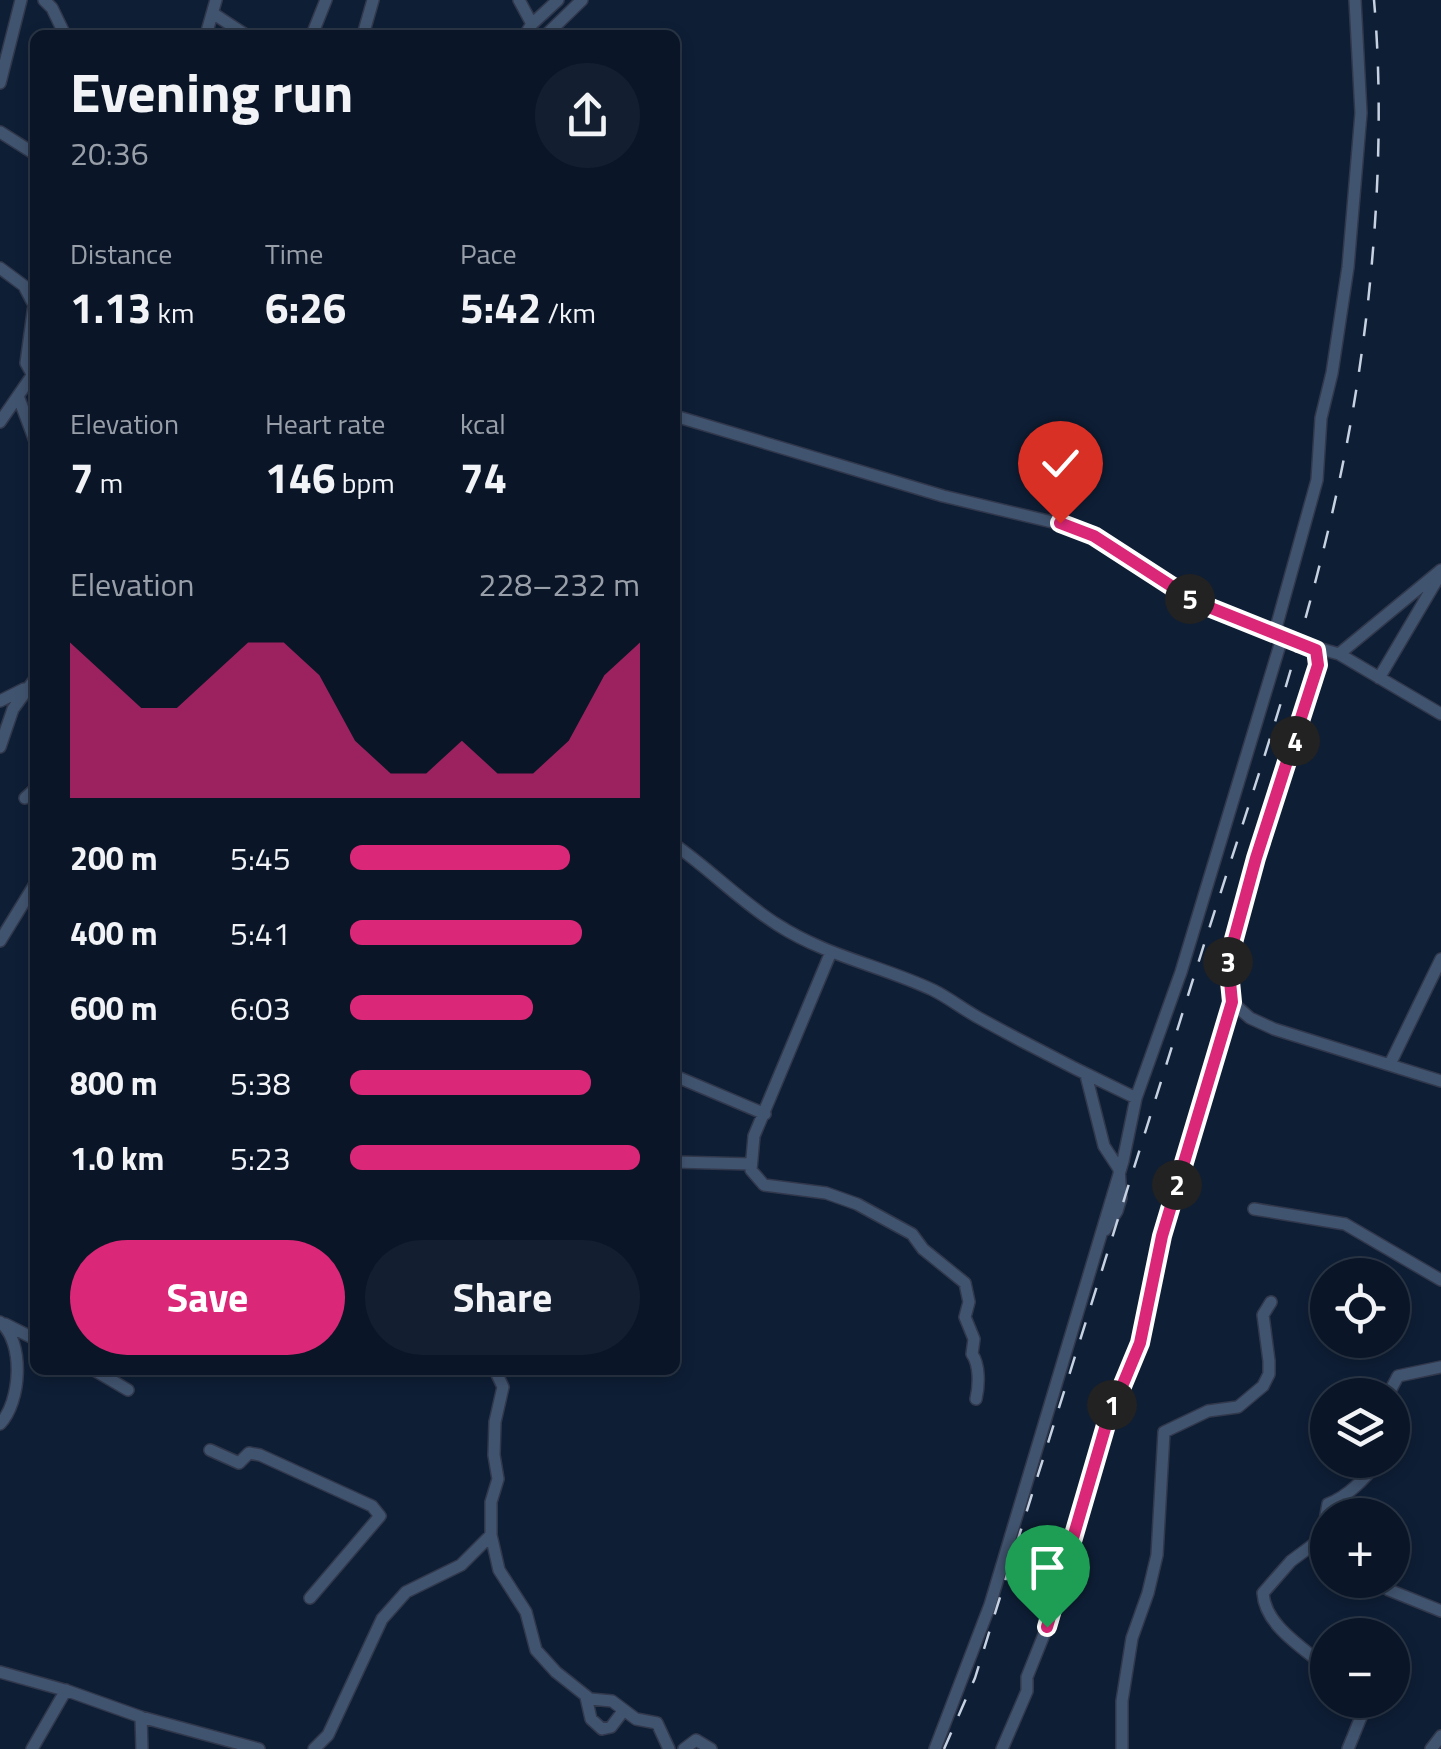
<!DOCTYPE html>
<meta charset="utf-8">
<style>
:root{--surface:#0a1628;--page:#131f30;--text:#f1f3f6;--muted:#999fa8;--line:#2a3545;--accent:#db2777}
body{margin:0;font-family:"Titillium Web",sans-serif;background:var(--page);color:var(--text);height:100vh;display:flex;flex-direction:column;font-size:38px;white-space:nowrap}
*{box-sizing:border-box;margin:0}
p{font-size:32px;color:var(--muted)}
.icon{flex:none;width:55px;height:55px;fill:none;stroke:currentColor;stroke-width:2;stroke-linecap:round;stroke-linejoin:round}
.map{position:relative;flex:1;overflow:hidden}
.sheet{position:absolute;left:30px;top:30px;width:650px;height:1345px;display:flex;flex-direction:column;background:var(--surface);border-radius:15px;box-shadow:0 5px 15px #0003,0 0 0 2px var(--line)}
.sheet>*{flex:none}
.buttons{position:absolute;left:1310px;top:1258px;display:grid;gap:20px}
.buttons a{display:grid;place-items:center;width:100px;height:100px;border-radius:50%;background:var(--surface);box-shadow:0 5px 15px #0003,0 0 0 2px var(--line);font-size:50px}
.pin{position:absolute;display:grid;place-items:center;width:85px;height:85px;color:#fff;margin:-102px -42px;border-radius:50% 50% 50% 0;rotate:-45deg;box-shadow:0 0 10px #0007}
.pin .icon{rotate:45deg}
.km{position:absolute;width:50px;height:50px;margin:-25px;border-radius:50%;background:#222;color:#fff;font-size:28px;line-height:50px;text-align:center}
.round{display:grid;place-items:center;flex:none;width:105px;height:105px;border-radius:52px;background:var(--page)}
.head{display:flex;align-items:center;justify-content:space-between;height:170px;padding:0 40px}
h1{font-size:55px;font-weight:700;line-height:75px}
.metrics{display:grid;grid-template-columns:repeat(3,1fr);gap:15px;height:170px;padding:10px 40px}
.metrics div{display:grid;align-content:center}
.metrics b{font-size:42px;font-weight:700}
.metrics small{font-size:28px;font-weight:400}
.metrics p{font-size:28px}
.chart{height:280px;padding:20px 40px}
.chart p{display:flex;justify-content:space-between}
.chart svg{width:100%;height:180px;margin-top:10px;fill:var(--accent);opacity:.7}
.primary-button{display:flex;gap:20px;margin-top:auto;padding:20px 40px}
.primary-button a{flex:1;height:115px;border-radius:60px;background:var(--accent);color:#fff;font-size:40px;font-weight:700;line-height:115px;text-align:center}
.primary-button a+a{background:var(--page);color:var(--text)}
ul{padding:0 40px;list-style:none;font-size:32px}
li{display:grid;grid-template-columns:160px 120px 1fr;align-items:center;height:75px}
li i{height:25px;border-radius:12px;background:var(--accent)}
.map>svg:first-child{display:block}
.lines{fill:none;stroke-linecap:round;stroke-linejoin:round}
.minor-casing{stroke:#31384c;stroke-width:14}
.minor{stroke:#41546f;stroke-width:11}
.rail{stroke:#c6d1e2;stroke-width:2.5;stroke-dasharray:18 18;stroke-linecap:butt}
.route-casing{stroke:#fff;stroke-width:20}
.route{stroke:#db2777;stroke-width:12}
</style>
<div class="map">
<svg width="1441" height="1749" viewBox="0 0 1441 1749">
<rect width="100%" height="100%" fill="#0e1e35"/>
<g class="lines">
<defs>
<path id="minor" d="M44,0L52,8L65,35
M519,0L532,24L525,35
M214,14L246,35
M532,24L558,0
M206,35L216,0
M312,35L326,0
M363,35L373,0
M546,35L582,0
M0,83L21,0
M0,132L35,154
M0,268L27,288
M24,286L34,305L26,363L35,379
M18,396L35,441
M675,416L943,496L1069,526L1094,536L1197,602L1282,638L1339,654L1441,714
M0,422L31,377
M1274,635L1317,480L1321,418L1332,373L1348,267L1361,113L1355,0
M1316,650V680L1256,858L1228,961L1233,1003L1250,1018L1274,1029L1441,1081
M1339,654L1441,570
M1379,678L1438,578
M0,701L24,689
M0,747L13,709L35,679
M25,798L35,789
M675,845C711,870 741,902 778,925C826,956 882,966 933,990C949,998 963,1009 979,1018C1030,1046 1083,1073 1136,1098
M0,941L35,884
M831,952L754,1136L751,1170L764,1185L826,1193L857,1204L912,1234L923,1249L965,1283L969,1302L965,1317L974,1339L972,1354C980,1365 979,1386 976,1399
M1390,1064L1441,959
M1086,1075L1104,1146L1119,1169L1121,1198L1117,1211L1105,1230
M675,1076L765,1114
M675,1162L751,1164
M1254,1209L1345,1224L1441,1280
M0,1322C25,1342 21,1402 0,1424
M5,1324L35,1339
M94,1370L128,1390
M495,1370L503,1387L495,1422L494,1455L498,1479L491,1502V1535L499,1570L526,1612L536,1650L556,1672L590,1699L612,1701L636,1719L657,1723L669,1749
M1388,1395L1398,1376L1441,1367
M210,1450L239,1463L249,1453L260,1455L372,1506L380,1516L310,1598
M1322,1538L1291,1561L1263,1593C1265,1626 1304,1648 1328,1669
M1328,1541L1322,1538L1328,1504C1349,1496 1366,1477 1380,1460
M1377,1580L1389,1590L1441,1611
M0,1672L68,1691L141,1717L259,1749
M586,1697L591,1719L602,1729L611,1727L624,1710
M141,1717L142,1749
M32,1749L66,1690
M314,1749L328,1735L382,1619L406,1592L461,1565L491,1535
M684,1749L696,1740L711,1749
M935,1749L990,1605L1123,1161L1136,1098L1181,972L1282,638
M1002,1749L1027,1691V1677L1047,1627L1112,1406L1140,1343L1151,1275L1162,1236L1233,1003
M1122,1749V1701L1132,1638L1148,1593L1157,1555L1164,1432L1208,1411L1238,1407L1263,1386L1269,1374V1361L1263,1315L1271,1302
M1348,1749L1363,1712L1361,1700
M1431,1749L1441,1736"/>
</defs>
<use href="#minor" class="minor-casing"/>
<use href="#minor" class="minor"/>
<path class="rail" d="M944,1749L975,1678C1048,1442 1122,1206 1196,970C1248,804 1307,639 1342,468C1372,323 1387,148 1374,0"/>
</g>
<g class="lines">
<defs>
<path id="route" d="M1047,1627L1106,1425L1140,1343L1162,1236L1232,1002L1228,961L1256,858L1318,665L1316,650L1196,602L1094,536L1060,523"/>
</defs>
<use href="#route" class="route-casing"/>
<use href="#route" class="route"/>
</g>
</svg>
<div class="buttons">
<a><svg class="icon" aria-label="locate" viewBox="0 0 24 24"><circle cx="12" cy="12" r="6"/><path d="M12 2v4M12 18v4M2 12h4M18 12h4"/></svg></a>
<a><svg class="icon" aria-label="layers" viewBox="0 0 24 24"><path d="M12 4l9 5-9 5-9-5zM3 14l9 5 9-5"/></svg></a>
<a>+</a>
<a>−</a>
</div>
<div class="pin" style="left:1047px;top:1627px;background:#1e9e55"><svg class="icon" aria-label="arrive" viewBox="0 0 24 24"><path d="M6 21V4h12l-3 4 3 4H6"/></svg></div>
<div class="pin" style="left:1060px;top:523px;background:#d93025"><svg class="icon" aria-label="check" viewBox="0 0 24 24"><path d="M5 12l5 5 9-10"/></svg></div>
<b class="km" style="left:1112px;top:1405px">1</b>
<b class="km" style="left:1177px;top:1185px">2</b>
<b class="km" style="left:1228px;top:962px">3</b>
<b class="km" style="left:1295px;top:741px">4</b>
<b class="km" style="left:1190px;top:599px">5</b>
<section class="sheet">
<div class="head"><div><h1>Evening run</h1><p>20:36</p></div><a class="round"><svg class="icon" aria-label="share" viewBox="0 0 24 24"><path d="M12 15V3M7 8l5-5 5 5M5 13v7h14v-7"/></svg></a></div>
<div class="metrics">
<div><p>Distance</p><b>1.13<small> km</small></b></div>
<div><p>Time</p><b>6:26</b></div>
<div><p>Pace</p><b>5:42<small> /km</small></b></div>
</div>
<div class="metrics">
<div><p>Elevation</p><b>7<small> m</small></b></div>
<div><p>Heart rate</p><b>146<small> bpm</small></b></div>
<div><p>kcal</p><b>74</b></div>
</div>
<div class="chart"><p><span>Elevation</span>228–232 m</p>
<svg viewBox="0 0 160 44" preserveAspectRatio="none"><path d="M0 44V6L10 14L20 22L30 22L40 14L50 6L60 6L70 14L80 30L90 38L100 38L110 30L120 38L130 38L140 30L150 14L160 6V44z"/></svg>
</div>
<ul>
<li><b>200 m</b>5:45<i style="width:76%"></i></li>
<li><b>400 m</b>5:41<i style="width:80%"></i></li>
<li><b>600 m</b>6:03<i style="width:63%"></i></li>
<li><b>800 m</b>5:38<i style="width:83%"></i></li>
<li><b>1.0 km</b>5:23<i style="width:100%"></i></li>
</ul>
<div class="primary-button"><a>Save</a><a>Share</a></div>
</section>
</div>
